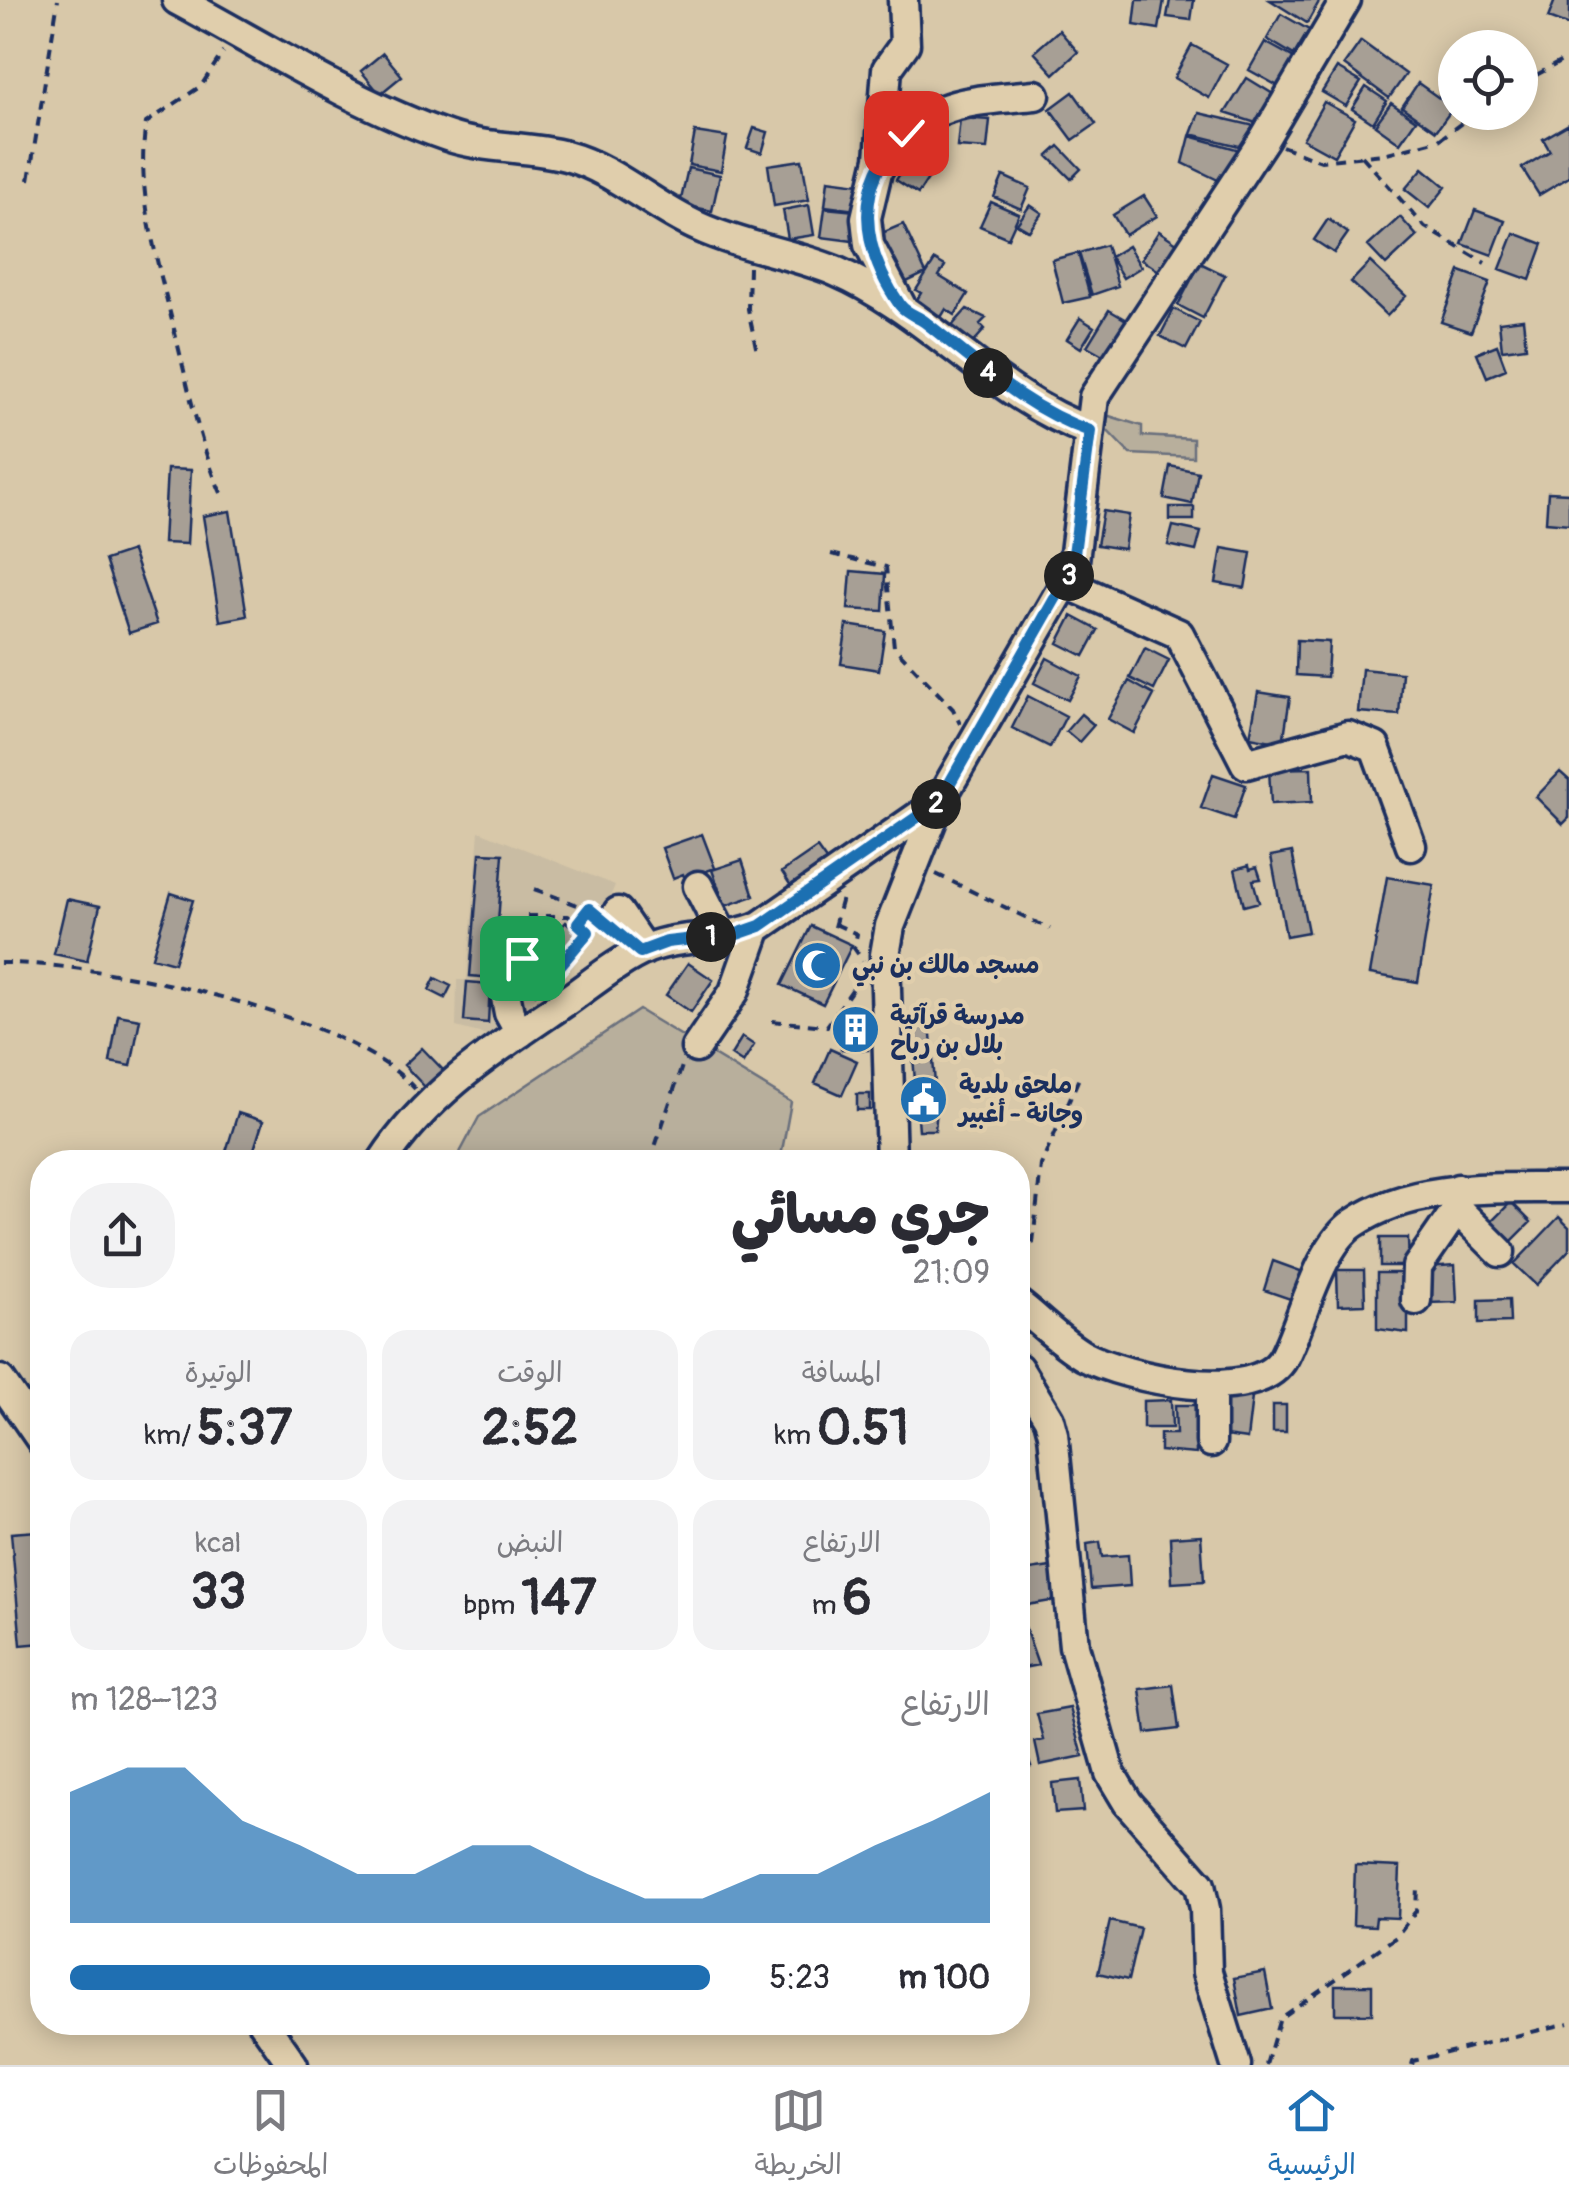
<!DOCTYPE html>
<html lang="ar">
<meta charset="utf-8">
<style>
:root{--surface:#fff;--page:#f2f2f3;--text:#2b2b33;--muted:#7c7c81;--line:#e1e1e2;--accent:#1f6fb2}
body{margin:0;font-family:Pangolin,"Playpen Sans Arabic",sans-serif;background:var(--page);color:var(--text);direction:rtl;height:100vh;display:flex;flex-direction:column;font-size:38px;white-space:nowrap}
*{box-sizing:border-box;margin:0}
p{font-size:32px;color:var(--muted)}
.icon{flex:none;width:55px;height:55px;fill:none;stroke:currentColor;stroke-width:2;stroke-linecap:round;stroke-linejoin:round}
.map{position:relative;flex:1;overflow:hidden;direction:ltr}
.side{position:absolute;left:30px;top:1150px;width:1000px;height:885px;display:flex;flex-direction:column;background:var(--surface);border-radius:40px;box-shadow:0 5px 25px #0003;direction:rtl}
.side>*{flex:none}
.controls{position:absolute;left:1438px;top:30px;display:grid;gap:20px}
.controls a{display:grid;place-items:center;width:100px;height:100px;border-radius:50%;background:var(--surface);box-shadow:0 5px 25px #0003;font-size:50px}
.pin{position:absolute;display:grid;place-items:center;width:85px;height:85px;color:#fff;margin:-42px;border-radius:20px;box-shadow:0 5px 15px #0006}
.km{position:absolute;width:50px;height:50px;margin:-25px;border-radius:50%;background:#222;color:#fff;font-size:28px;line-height:50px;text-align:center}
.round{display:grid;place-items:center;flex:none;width:105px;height:105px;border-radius:40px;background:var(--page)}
.summary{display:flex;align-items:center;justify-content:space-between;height:170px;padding:0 40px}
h1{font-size:55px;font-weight:800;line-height:75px}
.figures{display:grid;grid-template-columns:repeat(3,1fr);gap:15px;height:170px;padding:10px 40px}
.figures div{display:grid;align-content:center;border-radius:25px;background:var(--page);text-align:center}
.figures b{font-size:50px;font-weight:800}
.figures small{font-size:28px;font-weight:400}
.figures p{font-size:28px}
.chart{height:280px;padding:20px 40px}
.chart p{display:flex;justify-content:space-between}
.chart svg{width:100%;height:180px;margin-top:10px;fill:var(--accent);opacity:.7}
ul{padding:0 40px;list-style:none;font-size:32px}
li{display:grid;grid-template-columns:160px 120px 1fr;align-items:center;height:75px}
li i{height:25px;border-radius:12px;background:var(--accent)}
.tabs{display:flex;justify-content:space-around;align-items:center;height:140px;border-top:2px solid var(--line);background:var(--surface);font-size:28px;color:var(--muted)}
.tabs a{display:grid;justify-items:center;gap:5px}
.tabs .active{color:var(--accent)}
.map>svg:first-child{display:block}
.built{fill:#c9bca3}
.green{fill:#b8af9c;stroke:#6a6f7d;stroke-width:2.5}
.building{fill:#a79f95;stroke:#1b2f5e;stroke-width:2.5}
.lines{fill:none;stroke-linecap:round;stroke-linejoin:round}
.minor-casing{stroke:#1b2f5e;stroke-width:35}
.path{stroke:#1b2f5e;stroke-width:4;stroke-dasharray:10 8;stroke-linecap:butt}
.minor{stroke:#e0ceac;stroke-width:28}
.route-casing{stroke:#fff;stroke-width:20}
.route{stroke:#1f6fb2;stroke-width:12}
.labels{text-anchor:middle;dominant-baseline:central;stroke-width:9;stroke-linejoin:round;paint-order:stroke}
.poi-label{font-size:25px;font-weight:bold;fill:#1b2f5e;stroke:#e0ceac;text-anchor:start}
</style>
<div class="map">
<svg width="1569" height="2065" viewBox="0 0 1569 2065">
<rect width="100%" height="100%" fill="#d8c8a9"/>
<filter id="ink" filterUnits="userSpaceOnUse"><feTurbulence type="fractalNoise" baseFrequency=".01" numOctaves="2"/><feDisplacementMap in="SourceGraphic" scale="20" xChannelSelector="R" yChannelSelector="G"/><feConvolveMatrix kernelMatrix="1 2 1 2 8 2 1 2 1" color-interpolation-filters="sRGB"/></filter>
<g filter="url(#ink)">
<path class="built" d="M479,831L615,885L600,922L532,1002L487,1035L456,1027L457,980H467Z"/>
<path class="green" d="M1106,415L1142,426V436L1193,439V457L1130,454L1104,427Z
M639,1010L791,1102L780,1162H455L479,1117Z"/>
<path class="building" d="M1137,0H1164L1159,29L1134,25Z
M1170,0H1194L1191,20L1167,17Z
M1270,0H1320L1307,23Z
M1555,0H1569V26L1548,18Z
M1281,14L1309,30L1294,55L1267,39Z
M1059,30L1078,52L1054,74L1034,52Z
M1361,41L1406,74L1389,98L1344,65Z
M1265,42L1294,58L1278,86L1249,70Z
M1192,45L1227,64L1209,98L1174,78Z
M383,53L402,76L380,94L361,71Z
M1337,68L1361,82L1346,106L1322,92Z
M1247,78L1273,94L1256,123L1225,113Z
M1418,83L1453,108L1436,131L1402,107Z
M1366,87L1387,101L1373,123L1352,109Z
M1073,92L1096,124L1073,140L1050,109Z
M1324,102L1355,119L1334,156L1303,139Z
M1391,103L1416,120L1400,143L1375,125Z
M1199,113L1255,126L1243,147L1191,134Z
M960,118L990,120L987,149L957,147Z
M1569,124V177L1539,195L1522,168L1550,151L1543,139Z
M754,128L768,132L762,153L747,148Z
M695,132L727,137L721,171L689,165Z
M1190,136L1240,150L1220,181L1183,163Z
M919,145L941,159L918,194L896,180Z
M1059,146L1081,169L1071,179L1048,156Z
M802,160L809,200L774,206L768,165Z
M688,168L720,175L712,211L680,204Z
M1423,168L1446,187L1429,208L1405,189Z
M1003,176L1030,188L1021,209L994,197Z
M828,180L859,184L856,210L825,206Z
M1144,196L1157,216L1125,235L1113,215Z
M991,202L1019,214L1008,238L980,226Z
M809,205L814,235L788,239L783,210Z
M1030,205L1042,213L1029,231L1017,224Z
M825,208L856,211L853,241L821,237Z
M1475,210L1505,221L1492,255L1462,244Z
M1400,217L1417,236L1386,265L1368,246Z
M1328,219L1348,233L1334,253L1314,240Z
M903,224L926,273L898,286L875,236Z
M1159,231L1180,245L1162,273L1141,259Z
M1514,233L1543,244L1530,280L1500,269Z
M1106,245L1118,286L1092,295L1079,253Z
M1128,246L1141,267L1123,278L1110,257Z
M1078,253L1090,297L1063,303L1052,260Z
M935,260L945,266L939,276L968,294L955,315L946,309L937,324L912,308L921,293L916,290Z
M1370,262L1406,296L1387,316L1351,282Z
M1200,263L1225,275L1203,318L1178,305Z
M1460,271L1490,282L1471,332L1441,322Z
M967,309L986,318L980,324L985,329L971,345L951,327Z
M1174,309L1200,322L1186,349L1160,336Z
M1109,310L1133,324L1112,360L1087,346Z
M1080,318L1094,327L1081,348L1067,339Z
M1523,319L1526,347L1502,350L1499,322Z
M1497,345L1506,369L1487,377L1477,353Z
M1170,466L1198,472L1192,504L1164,498Z
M167,469L191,470L187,544L163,543Z
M1548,492L1569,493V524L1546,522Z
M1170,507H1194V520H1170Z
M230,511L247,616L220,621L203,516Z
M1103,511L1129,515L1124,549L1097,545Z
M1173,526L1201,532L1196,551L1168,545Z
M1222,548L1251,553L1245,588L1216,583Z
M132,551L157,624L129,633L105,560Z
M851,571L885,574L883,611L848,609Z
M1072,616L1098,630L1084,656L1058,643Z
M847,625L885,631L879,670L841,664Z
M1297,640L1329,642L1327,677L1296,675Z
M1145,648L1169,660L1154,690L1130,678Z
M1047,658L1081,676L1068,700L1034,683Z
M1362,669L1402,673L1399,715L1358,712Z
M1129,681L1154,695L1134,733L1108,719Z
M1258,692L1290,697L1283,743L1250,737Z
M1028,696L1066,716L1050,747L1012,728Z
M1081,714L1094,725L1079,742L1066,731Z
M1311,768L1312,802L1271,804L1269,769Z
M1560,772L1569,780V818L1563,824L1536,797Z
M1213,774L1246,785L1234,819L1201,808Z
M702,834L715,868L685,879L683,874L673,878L662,848Z
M817,848L827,862L791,886L782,872Z
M1292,852L1308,932L1286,936L1271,856Z
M480,853L503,854L494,978L470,976Z
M742,860L754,896L725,906L712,870Z
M1249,865L1250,869L1257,867L1261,879L1253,880L1259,902L1244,906L1235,869Z
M1387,877L1434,885L1418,982L1370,974Z
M171,893L193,900L174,963L152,957Z
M67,899L100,906L87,961L54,954Z
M566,922L582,936L553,970L536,956Z
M811,926L852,945L823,1004L782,985Z
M688,963L713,980L691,1012L666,995Z
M535,969L545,977L533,991L523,983Z
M435,978L451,986L445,998L429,990Z
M467,982L490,984L488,1023L464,1021Z
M841,1010H869L868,1050L841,1049Z
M927,1010L939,1020L930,1022L937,1109L935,1130H919L911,1032H915L914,1021Z
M118,1015L140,1019L131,1066L110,1062Z
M742,1037L754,1045L743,1063L731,1055Z
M422,1048L444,1071L426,1088L404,1065Z
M830,1049L857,1061L842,1095L815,1083Z
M857,1094H870V1110H857Z
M238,1113L263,1121L250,1162L224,1158Z
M851,1149L853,1162H825L823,1152Z
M1511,1202L1531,1222L1509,1244L1489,1224Z
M1559,1217L1569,1227V1250L1536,1285L1514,1264Z
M1380,1238H1408L1409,1266H1380Z
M1273,1261L1306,1273L1296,1301L1264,1290Z
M1455,1265L1457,1302L1428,1303L1426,1267Z
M1337,1270H1364L1365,1304L1338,1305Z
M1377,1273H1408V1333L1377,1329Z
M1509,1299L1510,1322L1479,1323V1300Z
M1253,1389L1247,1439L1218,1435L1224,1393Z
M1171,1400L1172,1428H1143V1401Z
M1175,1405H1195L1196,1454L1160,1451V1434H1176Z
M1273,1405H1286V1432H1273Z
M37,1531L42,1643L21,1645L11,1533Z
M1201,1535L1204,1581L1172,1583L1170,1537Z
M1100,1542L1102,1557L1128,1555L1130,1586L1091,1589L1087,1544Z
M1051,1567L1057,1600L1027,1605L1023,1571Z
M1022,1619L1038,1665L1018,1669V1621Z
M1173,1685L1179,1729L1146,1733L1140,1689Z
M1070,1708L1083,1756L1040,1765L1035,1742L1044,1740L1037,1714Z
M1018,1729L1031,1766L1018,1769Z
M1080,1780L1083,1811L1055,1813L1052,1783Z
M1355,1865L1400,1867L1398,1918L1376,1917L1375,1926L1353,1925Z
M1110,1921L1140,1928L1128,1980L1098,1973Z
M1265,1972L1272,2009L1241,2016L1234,1978Z
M1335,1985H1372V2014H1335Z"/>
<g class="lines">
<defs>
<path id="minor" d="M177,0C265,47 352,103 447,136C484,149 528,146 566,156C615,169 653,207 699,227C743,247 791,253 835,271C929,311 994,397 1090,431
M879,168C922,100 962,102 1035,95
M902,308L869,245L866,218L880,159L887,69L905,44L903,0
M1065,583L1179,634L1246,764L1348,736L1375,747L1411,846
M698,886L723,935
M618,912L644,950
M502,977L509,1013L520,1033
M696,1048L734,992L757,927
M382,1162C428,1091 496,1049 565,1002C591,984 618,961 648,948C684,934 725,941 760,926L938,803
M891,1162L885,955L890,926L939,802L1073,569L1094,397L1264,139L1346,0
M1457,1209L1500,1252
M1416,1300L1417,1267L1457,1209L1458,1189
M1018,1304C1039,1320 1061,1343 1084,1356C1124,1377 1257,1408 1284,1357C1303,1320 1319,1246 1354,1223C1415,1182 1499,1189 1569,1188
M1018,1368L1049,1419L1053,1434L1074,1646L1110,1773L1128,1803L1200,1885L1205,1909L1207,1972L1236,2065
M0,1380L42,1441
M1211,1385V1442
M263,2022L293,2065"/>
</defs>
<use href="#minor" class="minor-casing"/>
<path class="path" d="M1520,84L1569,57
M1282,146L1321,161L1383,154L1439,140L1476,112
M1362,156L1425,227L1485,263
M29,180L58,0
M749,267L748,309L757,352
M221,493C198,440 188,385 174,329C158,262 135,191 146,123L201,86L223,52
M831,554L886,567L894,647L953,709L960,724
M936,874L1050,929
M534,889L591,910
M527,916H568L578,923
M835,924L857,934L854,948L863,961
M834,927L842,898
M522,958L535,961L551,976
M0,963C102,962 347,1012 415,1089
M534,995L588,932L578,923L589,909
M772,1021L827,1026L863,974
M650,1162L683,1063
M1018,1254L1033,1243L1041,1165L1079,1078
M1266,2065L1280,2018L1396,1937L1416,1911L1417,1887
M1412,2065L1413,2061L1569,2023"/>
<use href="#minor" class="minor"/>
</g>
</g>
<g class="lines" filter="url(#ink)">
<defs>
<path id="route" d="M522,958L535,961L551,976L588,932L578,923L589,909L640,952L667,942L737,934L760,926L939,802L1072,569L1090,431C1026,409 978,363 925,322C917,316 906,313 900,305C861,249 852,183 906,133"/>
</defs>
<use href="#route" class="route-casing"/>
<use href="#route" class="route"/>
</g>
<defs>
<symbol id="mosque-disc" viewBox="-11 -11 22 22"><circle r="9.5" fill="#1f6fb2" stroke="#e0ceac"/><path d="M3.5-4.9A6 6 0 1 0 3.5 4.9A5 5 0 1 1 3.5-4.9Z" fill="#fff"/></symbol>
<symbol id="building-disc" viewBox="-11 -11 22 22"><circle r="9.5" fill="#1f6fb2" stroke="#e0ceac"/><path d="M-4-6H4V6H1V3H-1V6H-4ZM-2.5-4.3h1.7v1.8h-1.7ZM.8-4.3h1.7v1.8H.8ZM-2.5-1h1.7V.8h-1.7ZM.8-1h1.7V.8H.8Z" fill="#fff"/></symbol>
<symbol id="civic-disc" viewBox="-11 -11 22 22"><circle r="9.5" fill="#1f6fb2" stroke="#e0ceac"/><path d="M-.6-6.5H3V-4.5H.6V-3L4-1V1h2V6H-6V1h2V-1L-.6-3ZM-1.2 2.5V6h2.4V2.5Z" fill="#fff"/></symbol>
</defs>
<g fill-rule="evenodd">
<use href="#mosque-disc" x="790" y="938" width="55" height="55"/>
<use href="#building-disc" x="828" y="1002" width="55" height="55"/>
<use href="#civic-disc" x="896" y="1072" width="55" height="55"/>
</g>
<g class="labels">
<g class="poi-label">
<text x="852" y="965">مسجد مالك بن نبي</text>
<text x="890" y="1016">مدرسة قرآتية<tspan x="890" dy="29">بلال بن رباح</tspan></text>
<text x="959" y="1085">ملحق بلدية<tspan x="959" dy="29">وجانة - أغبير</tspan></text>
</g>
</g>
</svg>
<div class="controls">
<a><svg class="icon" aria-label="locate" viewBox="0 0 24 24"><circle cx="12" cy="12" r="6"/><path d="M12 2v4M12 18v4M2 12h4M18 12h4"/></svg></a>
</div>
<div class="pin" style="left:522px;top:958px;background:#1e9e55"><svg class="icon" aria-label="arrive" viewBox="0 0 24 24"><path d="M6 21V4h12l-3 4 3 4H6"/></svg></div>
<div class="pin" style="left:906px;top:133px;background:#d93025"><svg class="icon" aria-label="check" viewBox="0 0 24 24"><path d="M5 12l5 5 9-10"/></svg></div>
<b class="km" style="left:711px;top:937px">1</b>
<b class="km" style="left:936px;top:804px">2</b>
<b class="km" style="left:1069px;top:576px">3</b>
<b class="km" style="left:988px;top:373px">4</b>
<section class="side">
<div class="summary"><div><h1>جري مسائي</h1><p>21:09</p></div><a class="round"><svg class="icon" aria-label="share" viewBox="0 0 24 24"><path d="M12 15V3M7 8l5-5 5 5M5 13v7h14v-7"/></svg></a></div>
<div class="figures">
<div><p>المسافة</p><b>0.51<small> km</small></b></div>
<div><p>الوقت</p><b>2:52</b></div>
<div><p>الوتيرة</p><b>5:37<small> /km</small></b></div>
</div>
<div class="figures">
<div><p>الارتفاع</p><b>6<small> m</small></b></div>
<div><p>النبض</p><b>147<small> bpm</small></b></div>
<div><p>kcal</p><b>33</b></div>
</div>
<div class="chart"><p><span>الارتفاع</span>123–128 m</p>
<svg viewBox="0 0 160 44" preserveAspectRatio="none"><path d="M0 44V12L10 6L20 6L30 19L40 25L50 32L60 32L70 25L80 25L90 32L100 38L110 38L120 32L130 32L140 25L150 19L160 12V44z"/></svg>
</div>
<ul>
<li><b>100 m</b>5:23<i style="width:100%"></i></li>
</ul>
</section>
</div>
<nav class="tabs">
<a class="active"><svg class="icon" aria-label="home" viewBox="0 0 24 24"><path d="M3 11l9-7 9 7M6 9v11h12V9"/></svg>الرئيسية</a>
<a><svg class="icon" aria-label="map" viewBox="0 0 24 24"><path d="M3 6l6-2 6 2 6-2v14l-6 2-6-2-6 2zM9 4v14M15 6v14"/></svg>الخريطة</a>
<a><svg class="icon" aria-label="saved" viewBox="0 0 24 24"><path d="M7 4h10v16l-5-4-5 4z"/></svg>المحفوظات</a>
</nav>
